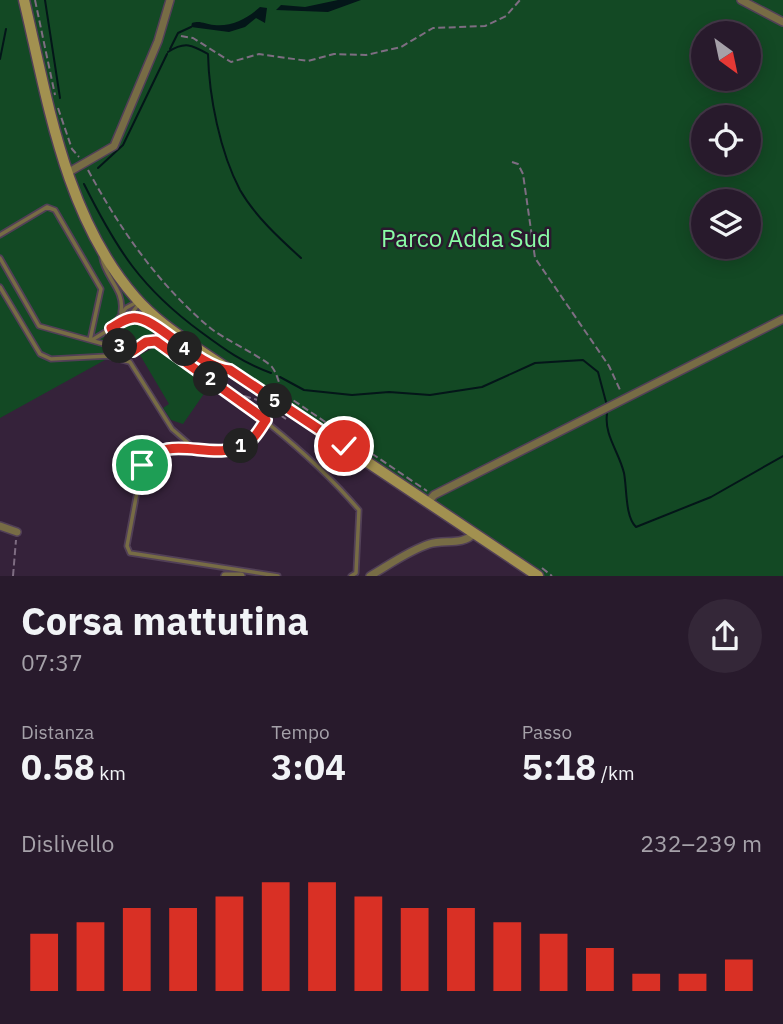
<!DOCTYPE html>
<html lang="it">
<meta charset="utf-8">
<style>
:root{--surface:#281a2c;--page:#342738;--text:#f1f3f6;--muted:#a5a1a9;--line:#443848;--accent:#d93025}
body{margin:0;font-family:"IBM Plex Sans",sans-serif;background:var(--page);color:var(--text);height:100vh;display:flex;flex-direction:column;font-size:26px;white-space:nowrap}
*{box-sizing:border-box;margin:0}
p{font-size:23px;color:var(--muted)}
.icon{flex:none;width:38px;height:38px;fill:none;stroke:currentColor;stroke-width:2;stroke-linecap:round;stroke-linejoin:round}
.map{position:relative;height:576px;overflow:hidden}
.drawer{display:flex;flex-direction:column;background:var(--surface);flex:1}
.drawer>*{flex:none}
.needle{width:46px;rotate:147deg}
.fabs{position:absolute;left:691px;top:21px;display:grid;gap:14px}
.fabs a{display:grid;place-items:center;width:70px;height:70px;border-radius:50%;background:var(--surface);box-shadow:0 4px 18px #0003,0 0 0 2px var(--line);font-size:35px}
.pin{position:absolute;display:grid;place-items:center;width:60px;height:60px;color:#fff;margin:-30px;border:4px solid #fff;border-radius:50%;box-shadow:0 2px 7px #0007}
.km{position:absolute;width:35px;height:35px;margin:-18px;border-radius:50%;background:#222;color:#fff;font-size:19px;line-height:35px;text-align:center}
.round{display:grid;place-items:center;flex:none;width:74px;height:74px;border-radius:37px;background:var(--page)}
.headline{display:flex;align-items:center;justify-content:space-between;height:119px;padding:0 21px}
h1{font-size:38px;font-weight:700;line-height:52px}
.figures{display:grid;grid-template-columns:repeat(3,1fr);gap:10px;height:119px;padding:7px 21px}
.figures div{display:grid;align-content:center}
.figures b{font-size:35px;font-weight:700}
.figures small{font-size:19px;font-weight:400}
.figures p{font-size:19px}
.chart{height:196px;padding:14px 21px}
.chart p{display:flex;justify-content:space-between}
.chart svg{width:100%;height:126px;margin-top:7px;stroke:var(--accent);stroke-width:6}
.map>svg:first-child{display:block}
.green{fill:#134924;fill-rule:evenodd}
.water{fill:#041619}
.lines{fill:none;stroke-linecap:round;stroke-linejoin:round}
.stream{stroke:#041619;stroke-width:2}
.lane-casing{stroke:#524057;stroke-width:7}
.street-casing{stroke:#524057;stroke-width:10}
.secondary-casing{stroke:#524057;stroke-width:13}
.path{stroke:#7e6d82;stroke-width:2;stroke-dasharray:7 3.5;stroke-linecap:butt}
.lane{stroke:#776c45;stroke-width:3.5}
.street{stroke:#776c45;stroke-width:7}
.secondary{stroke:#a29150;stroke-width:10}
.route-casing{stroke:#fff;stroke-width:14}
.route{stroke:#d93025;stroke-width:9}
.labels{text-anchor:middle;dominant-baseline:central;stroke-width:5;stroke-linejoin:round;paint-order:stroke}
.park-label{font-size:24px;fill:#8afca6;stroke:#2b182f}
</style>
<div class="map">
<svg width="783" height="576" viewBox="0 0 783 576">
<rect width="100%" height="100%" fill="#35223a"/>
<path class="green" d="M0,0H783V576H541L170,324L0,418ZM704,33H749V79H704ZM704,117H749V163H704ZM704,201H749V247H704Z
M155,347L210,385L183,424L171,420L163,408L169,404L140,355Z"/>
<path class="water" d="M338,0H361L328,12L276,10L281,5L305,7Z
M260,7L267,8L265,23L256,18L245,27L229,32L191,27L192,23C200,20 205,24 214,25C231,27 247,19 260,7Z"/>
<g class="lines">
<path class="stream" d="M45,0L60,98
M170,49L178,33L191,27
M168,52C185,41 192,45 208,54C209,97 220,152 240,190C255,216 279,238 301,258
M0,59L6,29
M98,168L123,145L167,54
M84,184C117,250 141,288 201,332C224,349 243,363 271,373
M280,377L304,390L352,395L389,392L430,395L482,387L535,363L583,360L598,372L606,402
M607,414C604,435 619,452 624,473C627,488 625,517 636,527L711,497L783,456"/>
<defs>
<path id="lane" d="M0,235L47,207L55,210L101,289L90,340
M0,258L39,326L122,349
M102,258C105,278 125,290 121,312
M0,287L40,354L51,359L108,356L130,362L172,429L195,449
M137,302L126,308L111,328L116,342L133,351L146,342L156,341C229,393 301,442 359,510L356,573L351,576
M122,321L133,318L144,320L210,366L223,370
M92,340L128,318L138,305
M266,420C261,427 256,437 249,442C213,467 170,428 142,465L127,546L130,553L278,576"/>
<path id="street" d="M741,0L783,22
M69,172L114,146L158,41L170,0
M429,501L434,495L783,319
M0,526L17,532
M225,576H241
M370,576C389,565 408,551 429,544C445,539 462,546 475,533"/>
<path id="secondary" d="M24,0C48,101 65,217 135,297C154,319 178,335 201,351L538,576"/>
</defs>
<use href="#lane" class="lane-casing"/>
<use href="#street" class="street-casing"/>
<use href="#secondary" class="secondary-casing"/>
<path class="path" d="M35,0L55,95
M181,36L193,38L231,62L259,54L308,61L334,54L366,55L401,47L433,28L485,26L506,16L520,0
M58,108L72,149L79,157
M512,162L518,164L523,174L535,258L609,366L621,392
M88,170C120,229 157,283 209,327C223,339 266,359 272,367C279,376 278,387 287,396L427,491
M244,396L258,400L286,419
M542,568L552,576
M13,576L16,540"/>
<use href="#lane" class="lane"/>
<use href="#street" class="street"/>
<use href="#secondary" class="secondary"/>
</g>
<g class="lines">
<defs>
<path id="route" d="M142,465C169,429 215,466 249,442C256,437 261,427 266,420L156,341L146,342L133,351L119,345L111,328C118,324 124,319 132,318C155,314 196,367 230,370L344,446"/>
</defs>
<use href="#route" class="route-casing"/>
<use href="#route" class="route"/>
</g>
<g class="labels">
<g class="park-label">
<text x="466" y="238">Parco Adda Sud</text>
</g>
</g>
</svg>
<div class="fabs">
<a><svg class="needle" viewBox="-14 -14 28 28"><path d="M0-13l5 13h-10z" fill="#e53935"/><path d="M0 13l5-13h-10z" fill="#a5a1a9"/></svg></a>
<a><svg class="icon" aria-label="locate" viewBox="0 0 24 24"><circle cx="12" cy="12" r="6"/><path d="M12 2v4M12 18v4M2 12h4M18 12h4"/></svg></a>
<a><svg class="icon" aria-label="layers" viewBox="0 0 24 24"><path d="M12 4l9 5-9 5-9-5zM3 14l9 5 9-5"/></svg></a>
</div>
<div class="pin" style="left:142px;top:465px;background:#1e9e55"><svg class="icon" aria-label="arrive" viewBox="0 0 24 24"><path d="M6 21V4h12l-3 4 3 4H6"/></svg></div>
<div class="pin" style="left:344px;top:446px;background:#d93025"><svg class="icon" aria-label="check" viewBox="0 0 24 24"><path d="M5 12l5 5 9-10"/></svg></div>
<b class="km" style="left:241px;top:446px">1</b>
<b class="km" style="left:211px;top:379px">2</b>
<b class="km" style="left:120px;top:346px">3</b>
<b class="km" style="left:185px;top:349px">4</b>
<b class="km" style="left:275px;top:401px">5</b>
</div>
<section class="drawer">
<div class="headline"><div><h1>Corsa mattutina</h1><p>07:37</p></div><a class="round"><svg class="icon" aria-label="share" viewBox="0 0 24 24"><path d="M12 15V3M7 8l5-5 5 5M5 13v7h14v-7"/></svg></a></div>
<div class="figures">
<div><p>Distanza</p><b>0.58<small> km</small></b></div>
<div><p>Tempo</p><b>3:04</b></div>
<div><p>Passo</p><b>5:18<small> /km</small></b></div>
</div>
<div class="chart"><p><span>Dislivello</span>232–239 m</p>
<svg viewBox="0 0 160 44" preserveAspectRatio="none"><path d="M5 44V24M15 44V20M25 44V15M35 44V15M45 44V11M55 44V6M65 44V6M75 44V11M85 44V15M95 44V15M105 44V20M115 44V24M125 44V29M135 44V38M145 44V38M155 44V33"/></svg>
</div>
</section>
